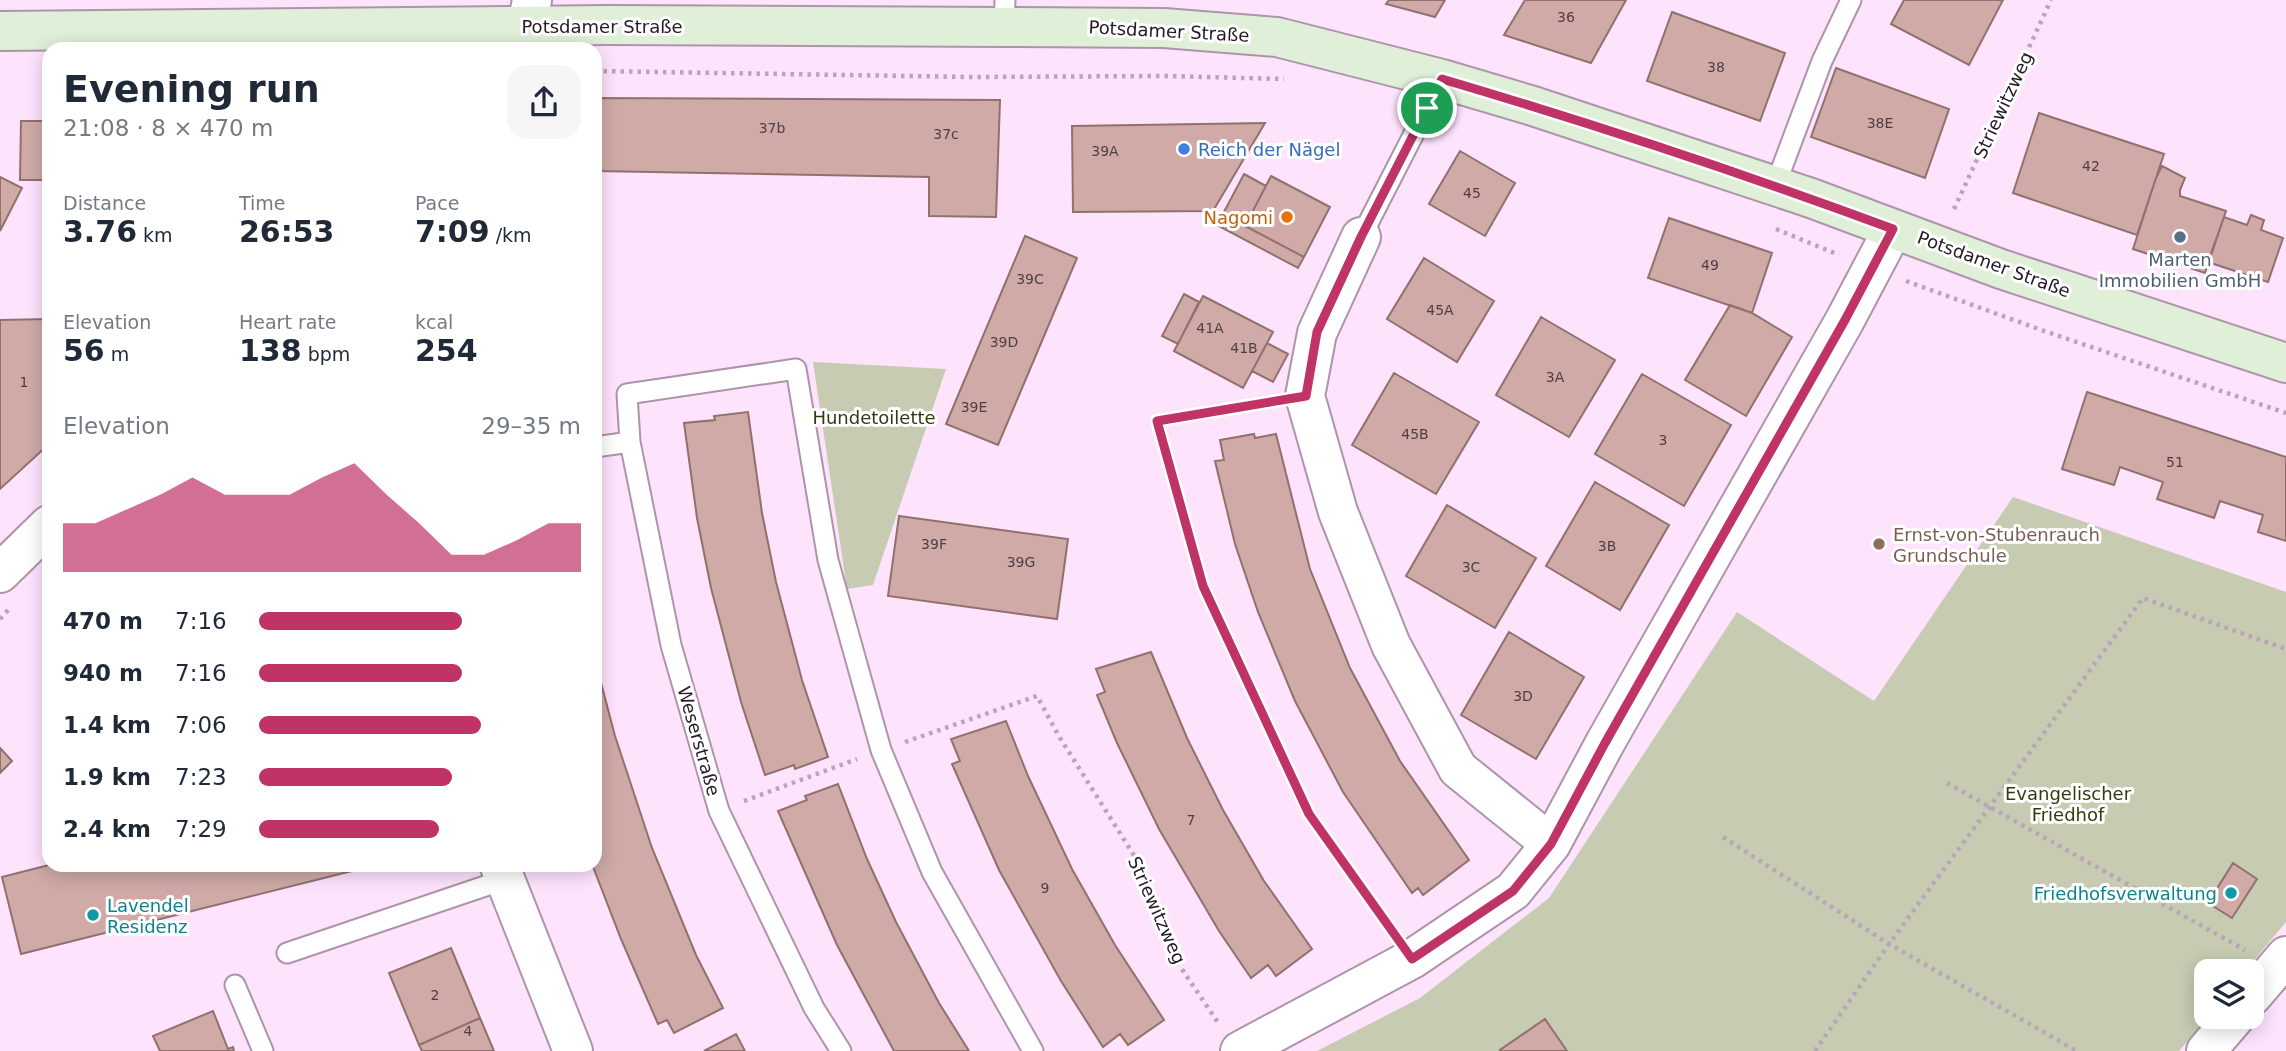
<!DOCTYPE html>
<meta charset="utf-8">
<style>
:root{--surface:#fff;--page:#f6f6f7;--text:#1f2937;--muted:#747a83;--accent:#c03367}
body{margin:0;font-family:"DejaVu Sans",sans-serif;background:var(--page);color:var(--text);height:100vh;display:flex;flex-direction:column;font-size:26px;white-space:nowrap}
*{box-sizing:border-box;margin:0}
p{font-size:23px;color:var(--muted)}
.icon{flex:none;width:38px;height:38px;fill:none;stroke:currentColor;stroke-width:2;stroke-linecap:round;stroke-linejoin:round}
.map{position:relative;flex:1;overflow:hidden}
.side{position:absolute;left:42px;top:42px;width:560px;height:830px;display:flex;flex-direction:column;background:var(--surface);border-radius:21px;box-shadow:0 4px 18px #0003}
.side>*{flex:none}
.buttons{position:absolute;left:2194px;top:959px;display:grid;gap:14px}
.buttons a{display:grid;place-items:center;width:70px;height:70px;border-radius:14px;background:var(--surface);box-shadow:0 4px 18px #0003;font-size:35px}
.pin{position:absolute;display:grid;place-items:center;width:60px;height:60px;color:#fff;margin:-30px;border:4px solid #fff;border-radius:50%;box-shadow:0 2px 7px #0007}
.round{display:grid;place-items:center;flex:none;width:74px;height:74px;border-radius:21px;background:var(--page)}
.headline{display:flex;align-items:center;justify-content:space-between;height:119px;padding:0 21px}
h1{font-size:38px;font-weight:600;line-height:52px}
.metrics{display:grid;grid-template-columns:repeat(3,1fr);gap:10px;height:119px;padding:7px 21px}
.metrics div{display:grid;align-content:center}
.metrics b{font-size:30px;font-weight:600}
.metrics small{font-size:19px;font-weight:400}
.metrics p{font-size:19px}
.chart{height:196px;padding:14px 21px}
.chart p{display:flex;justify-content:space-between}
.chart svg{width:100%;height:126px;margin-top:7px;fill:var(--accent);opacity:.7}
ul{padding:0 21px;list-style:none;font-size:23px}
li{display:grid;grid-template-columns:112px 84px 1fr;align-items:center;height:52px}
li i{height:18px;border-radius:9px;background:var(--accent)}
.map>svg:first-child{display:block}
.green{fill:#c6cbb2}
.building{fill:#cfaaa7;stroke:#92706e;stroke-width:2}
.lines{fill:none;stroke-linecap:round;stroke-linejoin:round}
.lane-casing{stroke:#ad94ab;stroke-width:23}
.street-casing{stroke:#ad94ab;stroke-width:42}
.secondary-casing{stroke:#ad94ab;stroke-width:42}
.path{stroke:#b9a4b8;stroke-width:4.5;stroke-dasharray:3.5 5;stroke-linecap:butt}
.lane{stroke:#fff;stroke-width:19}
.street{stroke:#fff;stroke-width:38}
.secondary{stroke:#dfefd8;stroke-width:38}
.route-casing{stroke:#fff;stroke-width:14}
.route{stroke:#c03367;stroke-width:9}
.shop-dot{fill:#3f7fe0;stroke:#fff;stroke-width:2.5}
.food-dot{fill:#e8710a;stroke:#fff;stroke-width:2.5}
.service-dot{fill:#5c6f8a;stroke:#fff;stroke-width:2.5}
.education-dot{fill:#8d6e63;stroke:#fff;stroke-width:2.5}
.culture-dot{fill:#0f9aa8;stroke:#fff;stroke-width:2.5}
.labels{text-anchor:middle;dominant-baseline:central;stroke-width:6;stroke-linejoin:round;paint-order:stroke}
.number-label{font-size:14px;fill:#4f3e44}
.street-label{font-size:18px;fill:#241a23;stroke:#fff}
.shop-label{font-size:18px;fill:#366cbe;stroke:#fff;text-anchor:start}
.food-label{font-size:18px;fill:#c56008;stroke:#fff;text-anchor:end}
.service-label{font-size:18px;fill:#4e5e75;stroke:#fff}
.park-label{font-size:18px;fill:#343a0e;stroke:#fff}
.education-label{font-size:18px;fill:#785e54;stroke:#fff;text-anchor:start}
.culture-label{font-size:18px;fill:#0d838f;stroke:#fff;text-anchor:end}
</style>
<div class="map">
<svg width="2286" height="1051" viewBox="0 0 2286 1051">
<rect width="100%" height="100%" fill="#fee3fc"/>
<path class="green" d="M813,362L946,369L873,585L847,589Z
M2013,497L2286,592V922L2245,971H2207L2208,1017L2179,1051H1317L1420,998L1549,898L1737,612L1874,701Z"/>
<path class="building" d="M1389,0H1445L1435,17L1386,4Z
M1525,0H1626L1591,63L1504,35Z
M1904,0H2003L1969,65L1891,24Z
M1672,12L1785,53L1760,121L1647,81Z
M1836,68L1949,109L1925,178L1811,137Z
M595,98L1000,100L996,217L929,216V177L595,171Z
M2039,113L2164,154L2137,235L2013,193Z
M21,121H49V180H20Z
M1265,123L1213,211L1073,212L1072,126Z
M1460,151L1515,183L1485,236L1429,204Z
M2162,166L2185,178L2180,190V196L2226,211L2205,273L2133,249L2156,178Z
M1244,174L1266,186L1245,226L1304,257L1298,268L1217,225Z
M1271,176L1330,207L1304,257L1245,226Z
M0,177L22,188L0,231Z
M2251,215L2264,220L2261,230L2283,238L2268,282L2208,262L2224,217L2247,225Z
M1669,218L1772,253L1752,313L1648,278Z
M1025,236L1077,258L998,445L946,424Z
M1424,258L1494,301L1457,362L1387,319Z
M1184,294L1199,302L1178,344L1162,336Z
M1203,296L1273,332L1243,388L1174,351Z
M1730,305L1752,313L1792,337L1746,416L1685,380Z
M1541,317L1615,360L1569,437L1496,395Z
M49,319V444L0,489V320Z
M1267,343L1288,354L1273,382L1252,371Z
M1394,373L1479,422L1436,494L1352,445Z
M1642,374L1731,425L1684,506L1595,454Z
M2087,392L2286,457V541L2258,532L2263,515L2220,501L2214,518L2157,499L2163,482L2120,467L2114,485L2062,469Z
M748,412L762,513L776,582L802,680L828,757L795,769L794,765L765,775L741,702L711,588L697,518L684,423L715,420L714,416Z
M1254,434L1255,438L1276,434L1310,569L1350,668L1400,761L1469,860L1423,895L1418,888L1412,893L1343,792L1295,701L1258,612L1235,544L1215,461L1224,460L1220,440Z
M1595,482L1669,525L1620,610L1546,566Z
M1447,505L1536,558L1495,628L1406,576Z
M899,516L1068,539L1057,619L888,596Z
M1509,632L1584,677L1536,759L1461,715Z
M1151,652L1187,738L1223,810L1264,881L1312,949L1276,976L1268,965L1251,978L1219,931L1159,829L1117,743L1097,695L1105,692L1096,669Z
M600,679L615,736L652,848L696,955L723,1008L674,1033L667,1020L658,1024L621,939L592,864H595V680Z
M1006,721L1028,776L1072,869L1115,945L1164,1020L1128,1045L1120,1034L1103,1047L1061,981L999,870L952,764L960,761L951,739Z
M0,748L12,761L0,773Z
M838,784L867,859L896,922L939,1003L969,1051H894L837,945L778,811L807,800L805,796Z
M2233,863L2257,879L2232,918L2208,903Z
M53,864H380L21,954L2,877Z
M451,948L480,1018L419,1045L389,973Z
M213,1011L228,1049L233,1047L234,1051H160L153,1036Z
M480,1018L494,1051H422L419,1045Z
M1545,1019L1567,1051H1501L1500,1050Z
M736,1034L745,1051H704Z"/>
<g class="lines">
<defs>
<path id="lane" d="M1004,27L1005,0
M1775,186L1822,61L1851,0
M1361,237L1442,79
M630,442L627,394L796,369L828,560L881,750L932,872L1033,1051
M595,447L630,442L671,645L719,811L814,1008L841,1051
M287,953L503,880
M235,985L263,1051"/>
<path id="street" d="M518,49L527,26L532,0
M1361,237L1317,333L1305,396L1338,512L1391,645L1458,769L1551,844
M0,573L49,525
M499,864L573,1051
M2252,996L2286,956
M1240,1051L1412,959L1513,891L1551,844L1605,743L1845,320L1893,229
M2206,1051L2235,1017"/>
<path id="secondary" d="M0,31L608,25L1004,27L1164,28L1277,37L1442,79L1533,106L1811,198L2001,269L2286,363"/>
</defs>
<use href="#lane" class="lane-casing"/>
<use href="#street" class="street-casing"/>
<use href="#secondary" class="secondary-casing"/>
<path class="path" d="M595,71L970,77L1167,76L1284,79
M1954,209L2051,0
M1776,229L1839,255
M1906,281L2047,332L2286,413
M1268,402L1157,421L1203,585L1309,814L1391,930
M0,619L9,609
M905,742L1037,696L1060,738L1135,857L1171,953L1219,1024
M1947,783L2245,950
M744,801L857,759
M1723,837L1889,944L2077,1051
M1815,1051L1889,944L2143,598L2286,649"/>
<use href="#lane" class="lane"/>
<use href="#street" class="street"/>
<use href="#secondary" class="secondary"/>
</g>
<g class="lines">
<defs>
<path id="route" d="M1442,79C1594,124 1745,174 1893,229L1845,320L1605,743L1551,844L1513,891L1412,959L1309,814L1203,586L1157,421L1306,396L1317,332L1361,237Z"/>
</defs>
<use href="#route" class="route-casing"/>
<use href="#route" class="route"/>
</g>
<circle class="shop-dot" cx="1184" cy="149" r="7"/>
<circle class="food-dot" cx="1287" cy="217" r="7"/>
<circle class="service-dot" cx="2180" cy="237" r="7"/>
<circle class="education-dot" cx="1879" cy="544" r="7"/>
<g class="culture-dot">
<circle cx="2231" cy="893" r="7"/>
<circle cx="93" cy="915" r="7"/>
</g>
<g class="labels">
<g class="number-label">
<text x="1566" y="17">36</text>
<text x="1716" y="67">38</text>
<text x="1880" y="123">38E</text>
<text x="772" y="128">37b</text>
<text x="946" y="134">37c</text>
<text x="1105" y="151">39A</text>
<text x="2091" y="166">42</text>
<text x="1472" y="193">45</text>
<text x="1710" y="265">49</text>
<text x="1030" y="279">39C</text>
<text x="1440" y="310">45A</text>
<text x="1210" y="328">41A</text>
<text x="1004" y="342">39D</text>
<text x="1244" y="348">41B</text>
<text x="1555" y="377">3A</text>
<text x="24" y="382">1</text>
<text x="974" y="407">39E</text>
<text x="1415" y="434">45B</text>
<text x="1663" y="440">3</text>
<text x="2175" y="462">51</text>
<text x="934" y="544">39F</text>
<text x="1607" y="546">3B</text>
<text x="1021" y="562">39G</text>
<text x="1471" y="567">3C</text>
<text x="1523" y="696">3D</text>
<text x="1191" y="820">7</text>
<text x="1045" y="888">9</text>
<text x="435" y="995">2</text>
<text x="468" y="1031">4</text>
</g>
<g class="street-label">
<text x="602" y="26">Potsdamer Straße</text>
<text transform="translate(1169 31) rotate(3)">Potsdamer Straße</text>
<text transform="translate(2003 105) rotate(-65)">Striewitzweg</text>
<text transform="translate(1994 264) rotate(20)">Potsdamer Straße</text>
<text transform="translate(699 741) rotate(74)">Weserstraße</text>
<text transform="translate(1157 910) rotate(66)">Striewitzweg</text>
</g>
<g class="shop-label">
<text x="1198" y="149">Reich der Nägel</text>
</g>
<g class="food-label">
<text x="1273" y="217">Nagomi</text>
</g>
<g class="service-label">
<text x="2180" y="259">Marten<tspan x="2180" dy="21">Immobilien GmbH</tspan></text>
</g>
<g class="park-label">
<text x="874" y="417">Hundetoilette</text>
<text x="2068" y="793">Evangelischer<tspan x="2068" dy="21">Friedhof</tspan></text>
</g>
<g class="education-label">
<text x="1893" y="534">Ernst-von-Stubenrauch<tspan x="1893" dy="21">Grundschule</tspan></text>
</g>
<g class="culture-label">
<text x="2217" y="893">Friedhofsverwaltung</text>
<text x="107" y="905" text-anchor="start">Lavendel<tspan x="107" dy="21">Residenz</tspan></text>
</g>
</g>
</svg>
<div class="buttons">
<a><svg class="icon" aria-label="layers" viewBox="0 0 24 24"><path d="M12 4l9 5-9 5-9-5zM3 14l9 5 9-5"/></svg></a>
</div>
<div class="pin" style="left:1427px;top:108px;background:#1e9e55"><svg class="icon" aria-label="arrive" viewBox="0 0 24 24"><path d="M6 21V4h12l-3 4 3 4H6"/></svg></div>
<section class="side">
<div class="headline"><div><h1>Evening run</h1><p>21:08 · 8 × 470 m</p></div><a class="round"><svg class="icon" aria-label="share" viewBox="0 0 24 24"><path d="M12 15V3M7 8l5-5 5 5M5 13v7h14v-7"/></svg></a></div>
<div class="metrics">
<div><p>Distance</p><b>3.76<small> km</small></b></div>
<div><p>Time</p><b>26:53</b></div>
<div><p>Pace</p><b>7:09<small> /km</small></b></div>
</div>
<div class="metrics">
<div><p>Elevation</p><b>56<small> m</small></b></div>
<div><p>Heart rate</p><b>138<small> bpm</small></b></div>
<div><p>kcal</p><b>254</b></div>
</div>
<div class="chart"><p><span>Elevation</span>29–35 m</p>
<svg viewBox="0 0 160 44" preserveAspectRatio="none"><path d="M0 44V27L10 27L20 22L30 17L40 11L50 17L60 17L70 17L80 11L90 6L100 17L110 27L120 38L130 38L140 33L150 27L160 27V44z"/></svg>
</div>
<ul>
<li><b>470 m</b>7:16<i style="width:63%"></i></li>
<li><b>940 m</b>7:16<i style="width:63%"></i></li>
<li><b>1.4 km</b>7:06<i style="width:69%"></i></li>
<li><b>1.9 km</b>7:23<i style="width:60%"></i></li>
<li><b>2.4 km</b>7:29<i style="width:56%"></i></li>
</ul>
</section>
</div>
